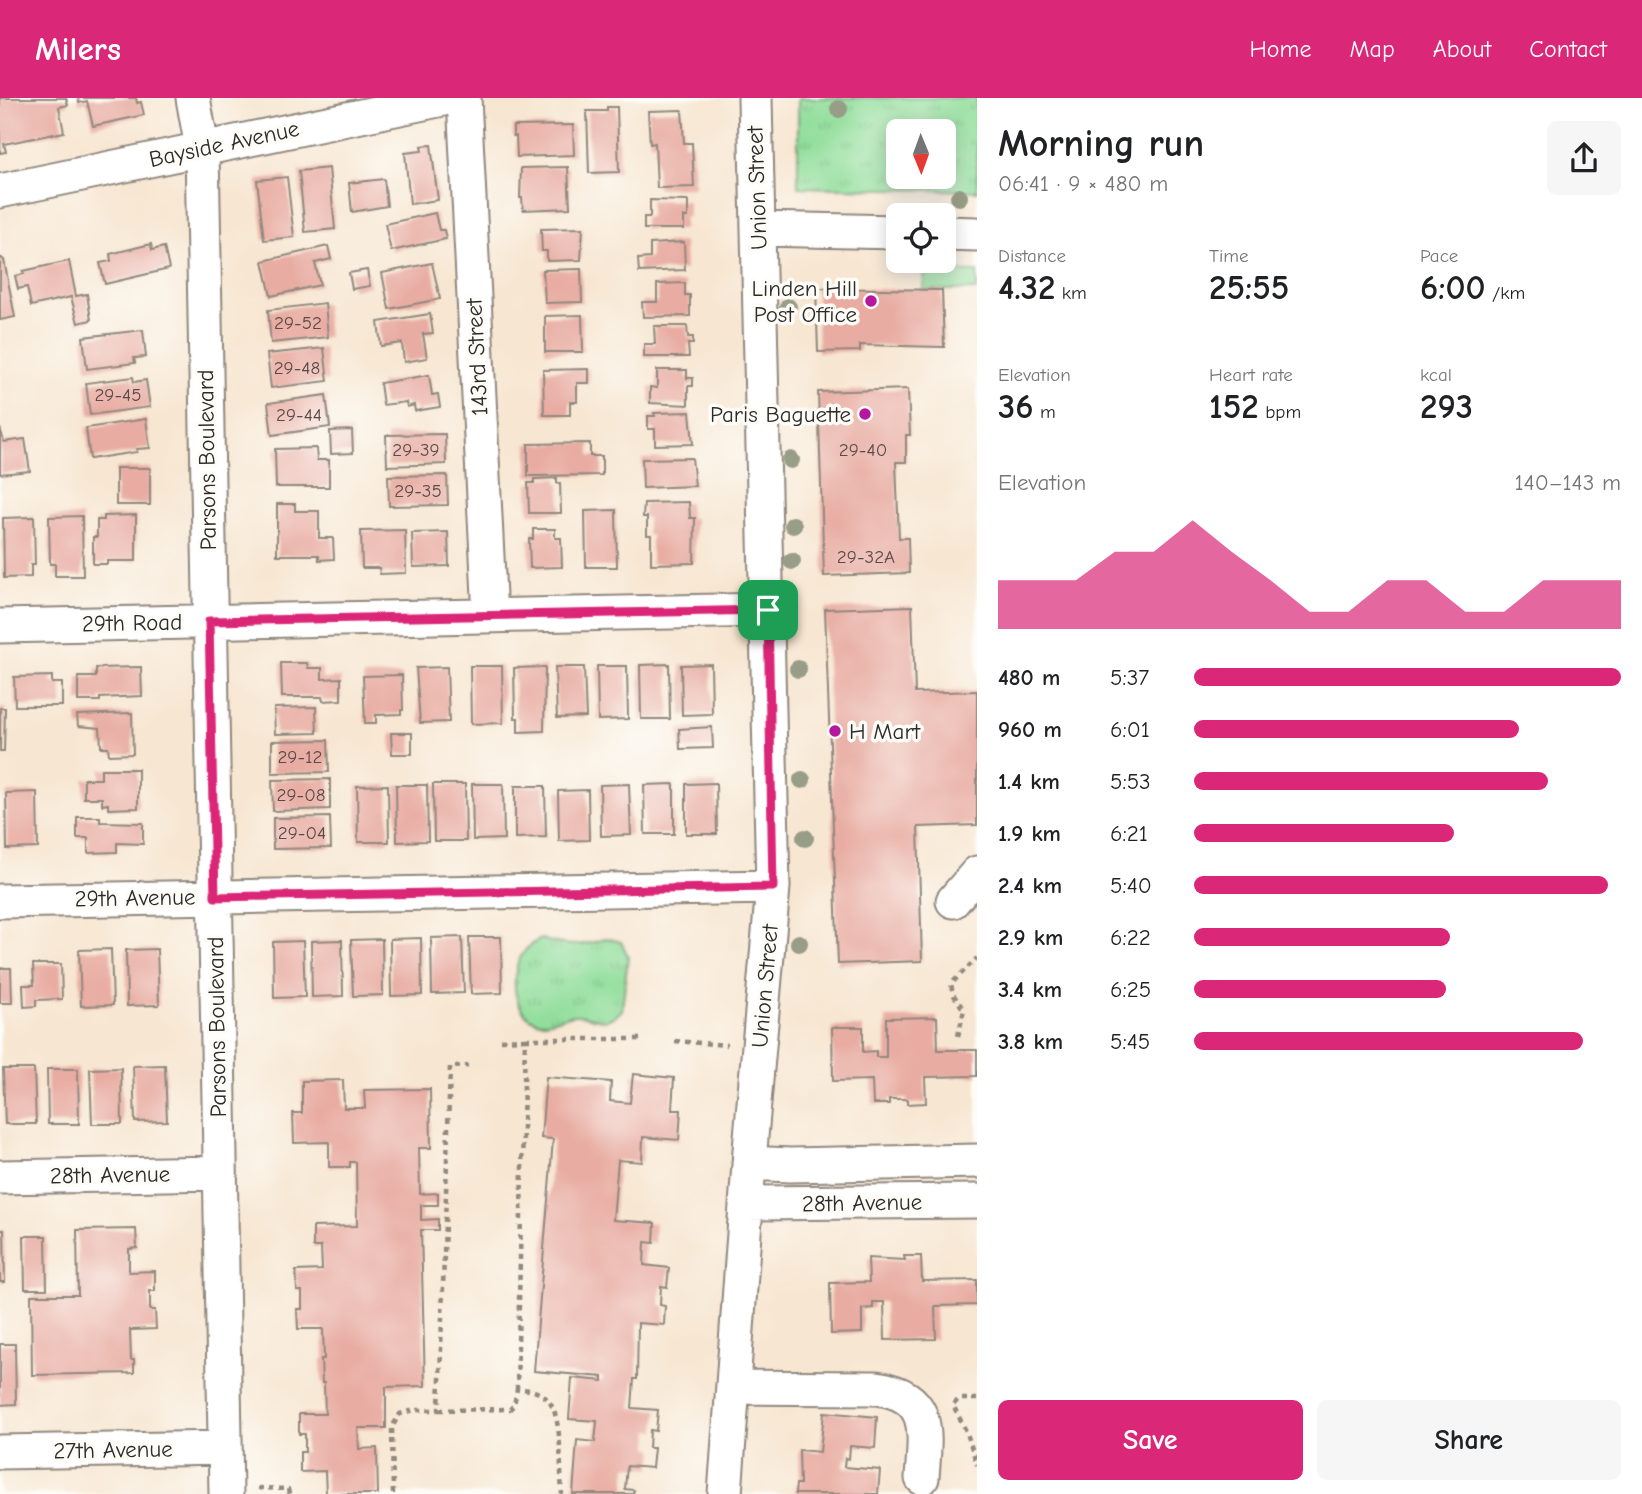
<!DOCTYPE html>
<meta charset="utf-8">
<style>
:root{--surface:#fff;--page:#f6f6f6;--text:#202124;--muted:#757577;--accent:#db2777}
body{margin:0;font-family:"Comic Neue",sans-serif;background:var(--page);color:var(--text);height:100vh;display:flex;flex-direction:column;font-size:26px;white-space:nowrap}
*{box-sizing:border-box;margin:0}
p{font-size:23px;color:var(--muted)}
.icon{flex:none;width:38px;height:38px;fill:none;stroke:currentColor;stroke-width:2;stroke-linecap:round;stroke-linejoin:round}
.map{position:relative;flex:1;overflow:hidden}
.drawer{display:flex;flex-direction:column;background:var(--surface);width:665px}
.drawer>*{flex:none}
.needle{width:46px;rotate:179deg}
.tools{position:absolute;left:886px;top:21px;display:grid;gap:14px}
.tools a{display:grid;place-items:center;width:70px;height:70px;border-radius:10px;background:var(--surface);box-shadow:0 4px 18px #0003;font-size:35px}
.pin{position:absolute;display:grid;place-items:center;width:60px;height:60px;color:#fff;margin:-30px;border-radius:14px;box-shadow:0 4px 10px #0006}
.round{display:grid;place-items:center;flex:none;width:74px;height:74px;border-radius:10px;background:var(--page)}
.head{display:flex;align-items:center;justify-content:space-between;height:119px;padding:0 21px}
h1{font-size:38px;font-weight:700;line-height:52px}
.stats{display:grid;grid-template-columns:repeat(3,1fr);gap:10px;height:119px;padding:7px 21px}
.stats div{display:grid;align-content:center}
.stats b{font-size:35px;font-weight:700}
.stats small{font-size:19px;font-weight:400}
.stats p{font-size:19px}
.chart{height:196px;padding:14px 21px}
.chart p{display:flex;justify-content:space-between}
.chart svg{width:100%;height:126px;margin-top:7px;fill:var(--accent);opacity:.7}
.cta{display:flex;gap:14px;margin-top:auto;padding:14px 21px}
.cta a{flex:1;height:80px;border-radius:10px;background:var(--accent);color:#fff;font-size:28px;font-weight:700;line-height:80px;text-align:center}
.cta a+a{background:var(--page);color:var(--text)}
ul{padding:0 21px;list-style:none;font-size:23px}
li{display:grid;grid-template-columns:112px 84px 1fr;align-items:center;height:52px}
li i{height:18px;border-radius:9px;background:var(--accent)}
header{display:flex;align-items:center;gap:42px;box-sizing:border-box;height:98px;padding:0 35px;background:var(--accent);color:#fff}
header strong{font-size:33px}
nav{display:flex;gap:38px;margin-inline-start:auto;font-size:24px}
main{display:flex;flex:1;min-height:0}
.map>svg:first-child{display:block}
.grass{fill:#91de9b;stroke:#5e8463;stroke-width:2}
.park{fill:url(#park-tufts);stroke:#5e8463;stroke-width:2;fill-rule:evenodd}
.building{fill:#e8aca2}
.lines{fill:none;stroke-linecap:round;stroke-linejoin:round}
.minor-casing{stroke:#91887e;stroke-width:37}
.path{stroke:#91887e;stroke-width:4.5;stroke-dasharray:5 5;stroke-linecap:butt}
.minor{stroke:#fff;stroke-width:33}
.tree{fill:#989d88}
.route-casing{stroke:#fff;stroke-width:14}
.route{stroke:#db2777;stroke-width:9}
.poi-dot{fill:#b5179e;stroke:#fdfcf7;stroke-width:2.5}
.labels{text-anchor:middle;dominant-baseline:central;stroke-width:7;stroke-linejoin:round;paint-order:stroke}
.number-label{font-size:19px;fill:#5a4b49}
.street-label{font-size:23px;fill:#2b2b2b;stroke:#fdfcf7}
.poi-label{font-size:23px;fill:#2b2b2b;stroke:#fdfcf7;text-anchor:end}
</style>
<header>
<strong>Milers</strong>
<nav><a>Home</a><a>Map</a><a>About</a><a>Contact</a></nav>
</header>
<main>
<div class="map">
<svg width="977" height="1396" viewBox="0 0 977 1396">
<defs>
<pattern id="park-tufts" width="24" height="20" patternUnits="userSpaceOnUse" patternTransform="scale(1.75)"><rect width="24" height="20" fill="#91de9b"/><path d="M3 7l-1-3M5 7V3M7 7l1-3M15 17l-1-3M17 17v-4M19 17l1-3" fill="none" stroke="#7dbf86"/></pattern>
</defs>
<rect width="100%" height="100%" fill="#fdfcf7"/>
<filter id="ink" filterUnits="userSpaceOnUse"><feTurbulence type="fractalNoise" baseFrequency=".0143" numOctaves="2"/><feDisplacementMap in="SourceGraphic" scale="14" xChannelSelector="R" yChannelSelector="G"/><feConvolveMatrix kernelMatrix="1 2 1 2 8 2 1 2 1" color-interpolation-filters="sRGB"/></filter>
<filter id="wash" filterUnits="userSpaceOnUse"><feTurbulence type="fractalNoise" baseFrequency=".00686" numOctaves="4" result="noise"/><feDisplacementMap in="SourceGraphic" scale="28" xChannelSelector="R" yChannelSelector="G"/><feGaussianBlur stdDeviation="1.57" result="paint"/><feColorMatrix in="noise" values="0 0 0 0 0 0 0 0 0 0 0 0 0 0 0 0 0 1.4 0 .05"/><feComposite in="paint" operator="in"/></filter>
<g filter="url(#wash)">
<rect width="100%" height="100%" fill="#f7e6d1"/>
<path class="grass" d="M925,173L977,174V192H923Z"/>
<path class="park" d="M798,0H977V93L798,89ZM898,33H943V79H898Z
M607,840L621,844L628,858L622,912C604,930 596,918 577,917C561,916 549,929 534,922C511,912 510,872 524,854C528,848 535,844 541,841C565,849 584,849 607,840Z"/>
<g id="blocks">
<path class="building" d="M0,0H66L68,7L59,9L64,34L4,46L6,54L0,55Z
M78,0H136L137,5L141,4L144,17L93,28L87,3L79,5Z
M607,9H617L619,74L589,75L587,13H607Z
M682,12L684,45H692L694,89L657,90L655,45L650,46L648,13Z
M573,27L574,57L517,59L516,38H513V28Z
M431,47L438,102L410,106L405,55L422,53L421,48Z
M568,69L570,110L523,112L522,100H520L521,70Z
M329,70L335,131L305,134L299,73Z
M287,79L294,139L264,142L257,82Z
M384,81L387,108L352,114L349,85Z
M650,102L688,103V119H684V131H644V119H650Z
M435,115L439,132H444L446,141L391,153L385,126Z
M583,130L581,162L547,163V153H542L541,131Z
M684,144L685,172L639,174L638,161L650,160V146Z
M151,146L152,152L164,149L169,171L105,186L100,165L111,163L110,156Z
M328,148L331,161L315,165L320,187L271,198L263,163Z
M0,159L4,162L15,219L0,222Z
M69,163L76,198L87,196L91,222L78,225L71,199L31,208L27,189L18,191L15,178L24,176L23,173Z
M432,165L440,201L389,211L382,175Z
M581,171L582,204L545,205L543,172Z
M367,172L370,188L352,191L349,175Z
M685,185V197H690V218L643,219L642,204H657V186Z
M816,190L942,192L944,249L860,247V253L818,254Z
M325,205L328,239L271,245L268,212Z
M430,216L433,235L423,236L427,260L404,264L402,245L381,248L378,224Z
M582,217L583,254H545V218Z
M654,228H687L688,239H693V246H688L689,259H644V246H655Z
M143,232L146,259L134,260L135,265L87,271L83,239Z
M324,250L328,283L271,290L267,256Z
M589,271V285H577V304H570V317H544L543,272Z
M657,272H687V280H693V288H688V307L650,305V289L657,290Z
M429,277L432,297L438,296L440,309L415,313L414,307L407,309L406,304L383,307L380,285Z
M133,279L134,284L146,282L150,309L90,317L86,285Z
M908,291L910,337H906V364H896L899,440H908L909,475L824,478L818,294Z
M326,297L330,329L272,337L268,305Z
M690,314L693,346L655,347V331H648V318H655L654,315Z
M146,321L150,350L137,351V354L90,361L86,330Z
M0,330L4,344L25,341L30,373L0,376Z
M352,332L353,355L331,356L330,333Z
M445,336L446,366L387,368L386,337Z
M590,345V358H602V377L528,378V346Z
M316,350L317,362H329V389H276L275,351Z
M692,360L695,388L643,390L642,361Z
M116,370H150V407H116Z
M447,377L448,407L389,408L388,378Z
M557,380V385H560L561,415H529L528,385H534V381Z
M689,404L690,420H695L694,465L651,466V437H647V419H643L644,405Z
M277,406H295V413H319V440H333L334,461L319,462V457H277Z
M616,412L617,469H586L585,413Z
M136,417V463H107V466H93V439H97V422H104V418Z
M82,418L83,478H55V466H50L49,419Z
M34,419L35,467H31V479L4,480L3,420Z
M533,431H555V440H561L562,469L530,470L529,441H533Z
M405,432L406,475L380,476L379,470H362L361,433Z
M448,434L449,468L413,469L412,435Z
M912,508L915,595L977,593V727L918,729L922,863L838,866L825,511Z
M281,565H307L308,570H322V581L341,580V602L323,603L322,599H282Z
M669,566L670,621H641L640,567Z
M711,566L712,616L682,617L681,567Z
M470,568H502L503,625L471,626Z
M597,568H627L628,621L598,622Z
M141,569L142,598L100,600V603H78V579H96V570Z
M447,569L449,624L420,625L416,570Z
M545,569L544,633L518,634V620H515L514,570Z
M555,569H584L586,619L557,620Z
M402,577L403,612H401V616L376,617V625H365L363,578Z
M52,578V585H62V608H15L14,579Z
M316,609L317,635L275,636L274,610Z
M0,610H5L4,653H0Z
M132,615L133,656L109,657L108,649H101L100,630L78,628L77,617Z
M712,629L713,650L680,651L679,631Z
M391,635H412V656H392Z
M328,642L329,674L272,675V643Z
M101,671H138V710L108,711V706L102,707V700H84V681H101Z
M330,681V711L273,713L272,682Z
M716,685L717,736H686V686Z
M433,686H465L466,743H434Z
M472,686H503L504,741L473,742Z
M629,686L631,737L601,738L600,687Z
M674,686V736H645L644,687Z
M388,687L389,744H358L357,688Z
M396,687H427L428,743L397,744Z
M515,688H545L546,739L515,740Z
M588,692L589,742L559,743L558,693Z
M37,694L38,750L7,751L6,695Z
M77,719H100V724L143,725V746L117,745V754L88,755V740H77Z
M330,719L331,750L273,751V720Z
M462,839L464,895L432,896L431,840Z
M469,839H501L502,895L471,896Z
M421,840L422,897L391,898L390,841Z
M382,841L383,897L353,898L351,842Z
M342,842L343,898L312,899L311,843Z
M303,843L305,899L274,900L273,844Z
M111,851L113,907L81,908L79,852Z
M157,851L159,907L127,908L126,852Z
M33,866H61L62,901L36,902V908L24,909L23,887H34Z
M0,870H11L12,905H0Z
M937,919L938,952H977V978L925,979L926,1005L907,1006V1001H889V1006H873L872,982L833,983L832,929H863V954L876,953V959H886V920Z
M165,967L167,1023L135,1024L133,968Z
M121,970L122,1026H92L90,971Z
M3,971H34L36,1026H5Z
M47,971H78L79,1026H48Z
M633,976L674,980L672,1012H681L679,1042L643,1039L642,1064L618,1062L613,1122L655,1125L654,1145L645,1144L644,1167L669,1170L667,1189L661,1188L660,1207L665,1208L664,1227L638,1225L637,1281H634L632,1310L658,1312L656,1333L650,1332L649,1350H654L652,1370L627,1368L625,1391L634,1392L633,1396H573L577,1342L595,1344L597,1323L569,1321L572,1280L603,1283V1279L534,1273L553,1041L541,1040L546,979L611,984L610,1003L630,1005Z
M343,982L344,1010H365L364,992L430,991L431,1050H419L420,1096L438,1095V1107H421V1122L438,1121V1132H421L425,1288L386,1289V1330H358L359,1351L377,1350L378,1396H326L325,1373L300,1374V1354H305V1336H299V1316H325L324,1285H322L321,1261H324L323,1231H298L297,1211H302V1193H297L296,1173L322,1172L321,1149H313V1129L357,1128L356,1064H350V1069H329V1044L294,1045L293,1015H302V983Z
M136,1131L137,1150L129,1151V1174L155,1173V1193H150V1212H155L156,1231L130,1232L131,1262H134V1275L32,1277L31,1197H78L77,1132Z
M0,1132H4L5,1184H0Z
M24,1138H46L47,1191H25Z
M904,1158H921L922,1183L977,1182V1207L935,1208L936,1241L885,1242L884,1204H873V1210L862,1211V1235L831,1236L830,1185L869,1184L868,1160L905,1162Z
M0,1246H15L16,1306L0,1307Z
M824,1314L877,1319L875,1350L850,1348L849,1361L845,1360L844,1369L880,1372L878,1396H795L796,1386H800L799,1352L820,1354Z"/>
</g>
</g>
<g filter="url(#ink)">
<use href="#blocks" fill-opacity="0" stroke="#91887e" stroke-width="2"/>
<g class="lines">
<defs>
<path id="minor" d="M193,0L202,50L226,1396
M464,0L490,518
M0,93L448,0
M759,131L898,134
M943,135L977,136
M0,528L768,512
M0,803L773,789
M953,803L977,775
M749,1065L790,1067L977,1063
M0,1079L220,1075
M747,1105L977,1103
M733,1289L877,1290C933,1298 925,1335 922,1380
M0,1354L225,1350
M725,1396L751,1039L773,789L755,0"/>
</defs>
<use href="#minor" class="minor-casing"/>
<path class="path" d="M958,938L964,912L953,896L951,886L977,860
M525,941H645
M501,942L525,941L517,1291
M675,943L727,947
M977,1301H959L953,1307L967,1335L977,1367
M439,1312L510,1311L514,1307L517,1291C527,1291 541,1293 548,1302C563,1319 560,1373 562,1396
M258,1390L288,1391L289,1396
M393,1396L392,1329L400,1316L414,1312H439L450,969L468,968"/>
<use href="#minor" class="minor"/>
</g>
<g class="tree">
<circle cx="839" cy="11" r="9"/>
<circle cx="959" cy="99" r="9"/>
<circle cx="788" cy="209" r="9"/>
<circle cx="791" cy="362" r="9"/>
<circle cx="793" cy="427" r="9"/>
<circle cx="792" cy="463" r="9"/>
<circle cx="798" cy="571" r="9"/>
<circle cx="802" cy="682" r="9"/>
<circle cx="805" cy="740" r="9"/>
<circle cx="799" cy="845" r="9"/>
</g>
</g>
<g class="lines" filter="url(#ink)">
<defs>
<path id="route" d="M768,512L773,789L215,799L209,523Z"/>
</defs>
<use href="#route" class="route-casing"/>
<use href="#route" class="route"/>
</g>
<g class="poi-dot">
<circle cx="871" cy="203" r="7"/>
<circle cx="865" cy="316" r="7"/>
<circle cx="835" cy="633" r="7"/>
</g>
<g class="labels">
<g class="number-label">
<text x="298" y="225">29-52</text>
<text x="297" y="270">29-48</text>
<text x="118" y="297">29-45</text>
<text x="299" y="317">29-44</text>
<text x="416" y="352">29-39</text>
<text x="863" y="352">29-40</text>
<text x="418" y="393">29-35</text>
<text x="866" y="459">29-32A</text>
<text x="300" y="659">29-12</text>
<text x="301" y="697">29-08</text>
<text x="302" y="735">29-04</text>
</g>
<g class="street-label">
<text transform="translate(224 46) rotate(-12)">Bayside Avenue</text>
<text transform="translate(757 90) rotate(-92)">Union Street</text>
<text transform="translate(477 259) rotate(-93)">143rd Street</text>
<text transform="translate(207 362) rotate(-91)">Parsons Boulevard</text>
<text transform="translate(132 525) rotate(-1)">29th Road</text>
<text transform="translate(135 800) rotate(-1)">29th Avenue</text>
<text transform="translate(765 888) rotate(-85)">Union Street</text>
<text transform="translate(217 929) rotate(-91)">Parsons Boulevard</text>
<text transform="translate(110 1077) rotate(-1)">28th Avenue</text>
<text transform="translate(862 1105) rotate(-1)">28th Avenue</text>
<text transform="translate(113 1352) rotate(-1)">27th Avenue</text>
</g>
<g class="poi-label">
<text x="857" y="190">Linden Hill<tspan x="857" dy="26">Post Office</tspan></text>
<text x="851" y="316">Paris Baguette</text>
<text x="849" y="633" text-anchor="start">H Mart</text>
</g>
</g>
</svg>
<div class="tools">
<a><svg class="needle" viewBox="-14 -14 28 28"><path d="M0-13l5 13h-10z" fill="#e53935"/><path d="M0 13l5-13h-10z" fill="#757577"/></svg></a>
<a><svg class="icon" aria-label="locate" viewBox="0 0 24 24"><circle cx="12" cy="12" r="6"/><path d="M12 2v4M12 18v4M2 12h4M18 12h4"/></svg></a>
</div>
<div class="pin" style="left:768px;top:512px;background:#1e9e55"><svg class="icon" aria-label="arrive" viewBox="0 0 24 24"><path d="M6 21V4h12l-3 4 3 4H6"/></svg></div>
</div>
<section class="drawer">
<div class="head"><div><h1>Morning run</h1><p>06:41 · 9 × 480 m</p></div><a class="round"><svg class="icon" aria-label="share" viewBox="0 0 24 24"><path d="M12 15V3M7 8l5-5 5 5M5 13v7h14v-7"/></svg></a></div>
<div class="stats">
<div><p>Distance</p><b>4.32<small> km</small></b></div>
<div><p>Time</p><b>25:55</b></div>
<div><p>Pace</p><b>6:00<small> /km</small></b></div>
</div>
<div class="stats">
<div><p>Elevation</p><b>36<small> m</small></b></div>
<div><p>Heart rate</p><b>152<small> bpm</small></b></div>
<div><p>kcal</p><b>293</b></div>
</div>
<div class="chart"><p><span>Elevation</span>140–143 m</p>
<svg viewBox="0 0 160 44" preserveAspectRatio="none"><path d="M0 44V27L10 27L20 27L30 17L40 17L50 6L60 17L70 27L80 38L90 38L100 27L110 27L120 38L130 38L140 27L150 27L160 27V44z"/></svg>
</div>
<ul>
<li><b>480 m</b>5:37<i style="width:100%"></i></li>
<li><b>960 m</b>6:01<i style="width:76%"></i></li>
<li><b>1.4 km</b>5:53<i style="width:83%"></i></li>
<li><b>1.9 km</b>6:21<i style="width:61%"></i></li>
<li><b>2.4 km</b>5:40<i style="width:97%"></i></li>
<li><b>2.9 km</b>6:22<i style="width:60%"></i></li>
<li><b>3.4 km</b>6:25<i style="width:59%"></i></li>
<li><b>3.8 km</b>5:45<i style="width:91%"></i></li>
</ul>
<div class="cta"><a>Save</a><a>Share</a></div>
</section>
</main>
